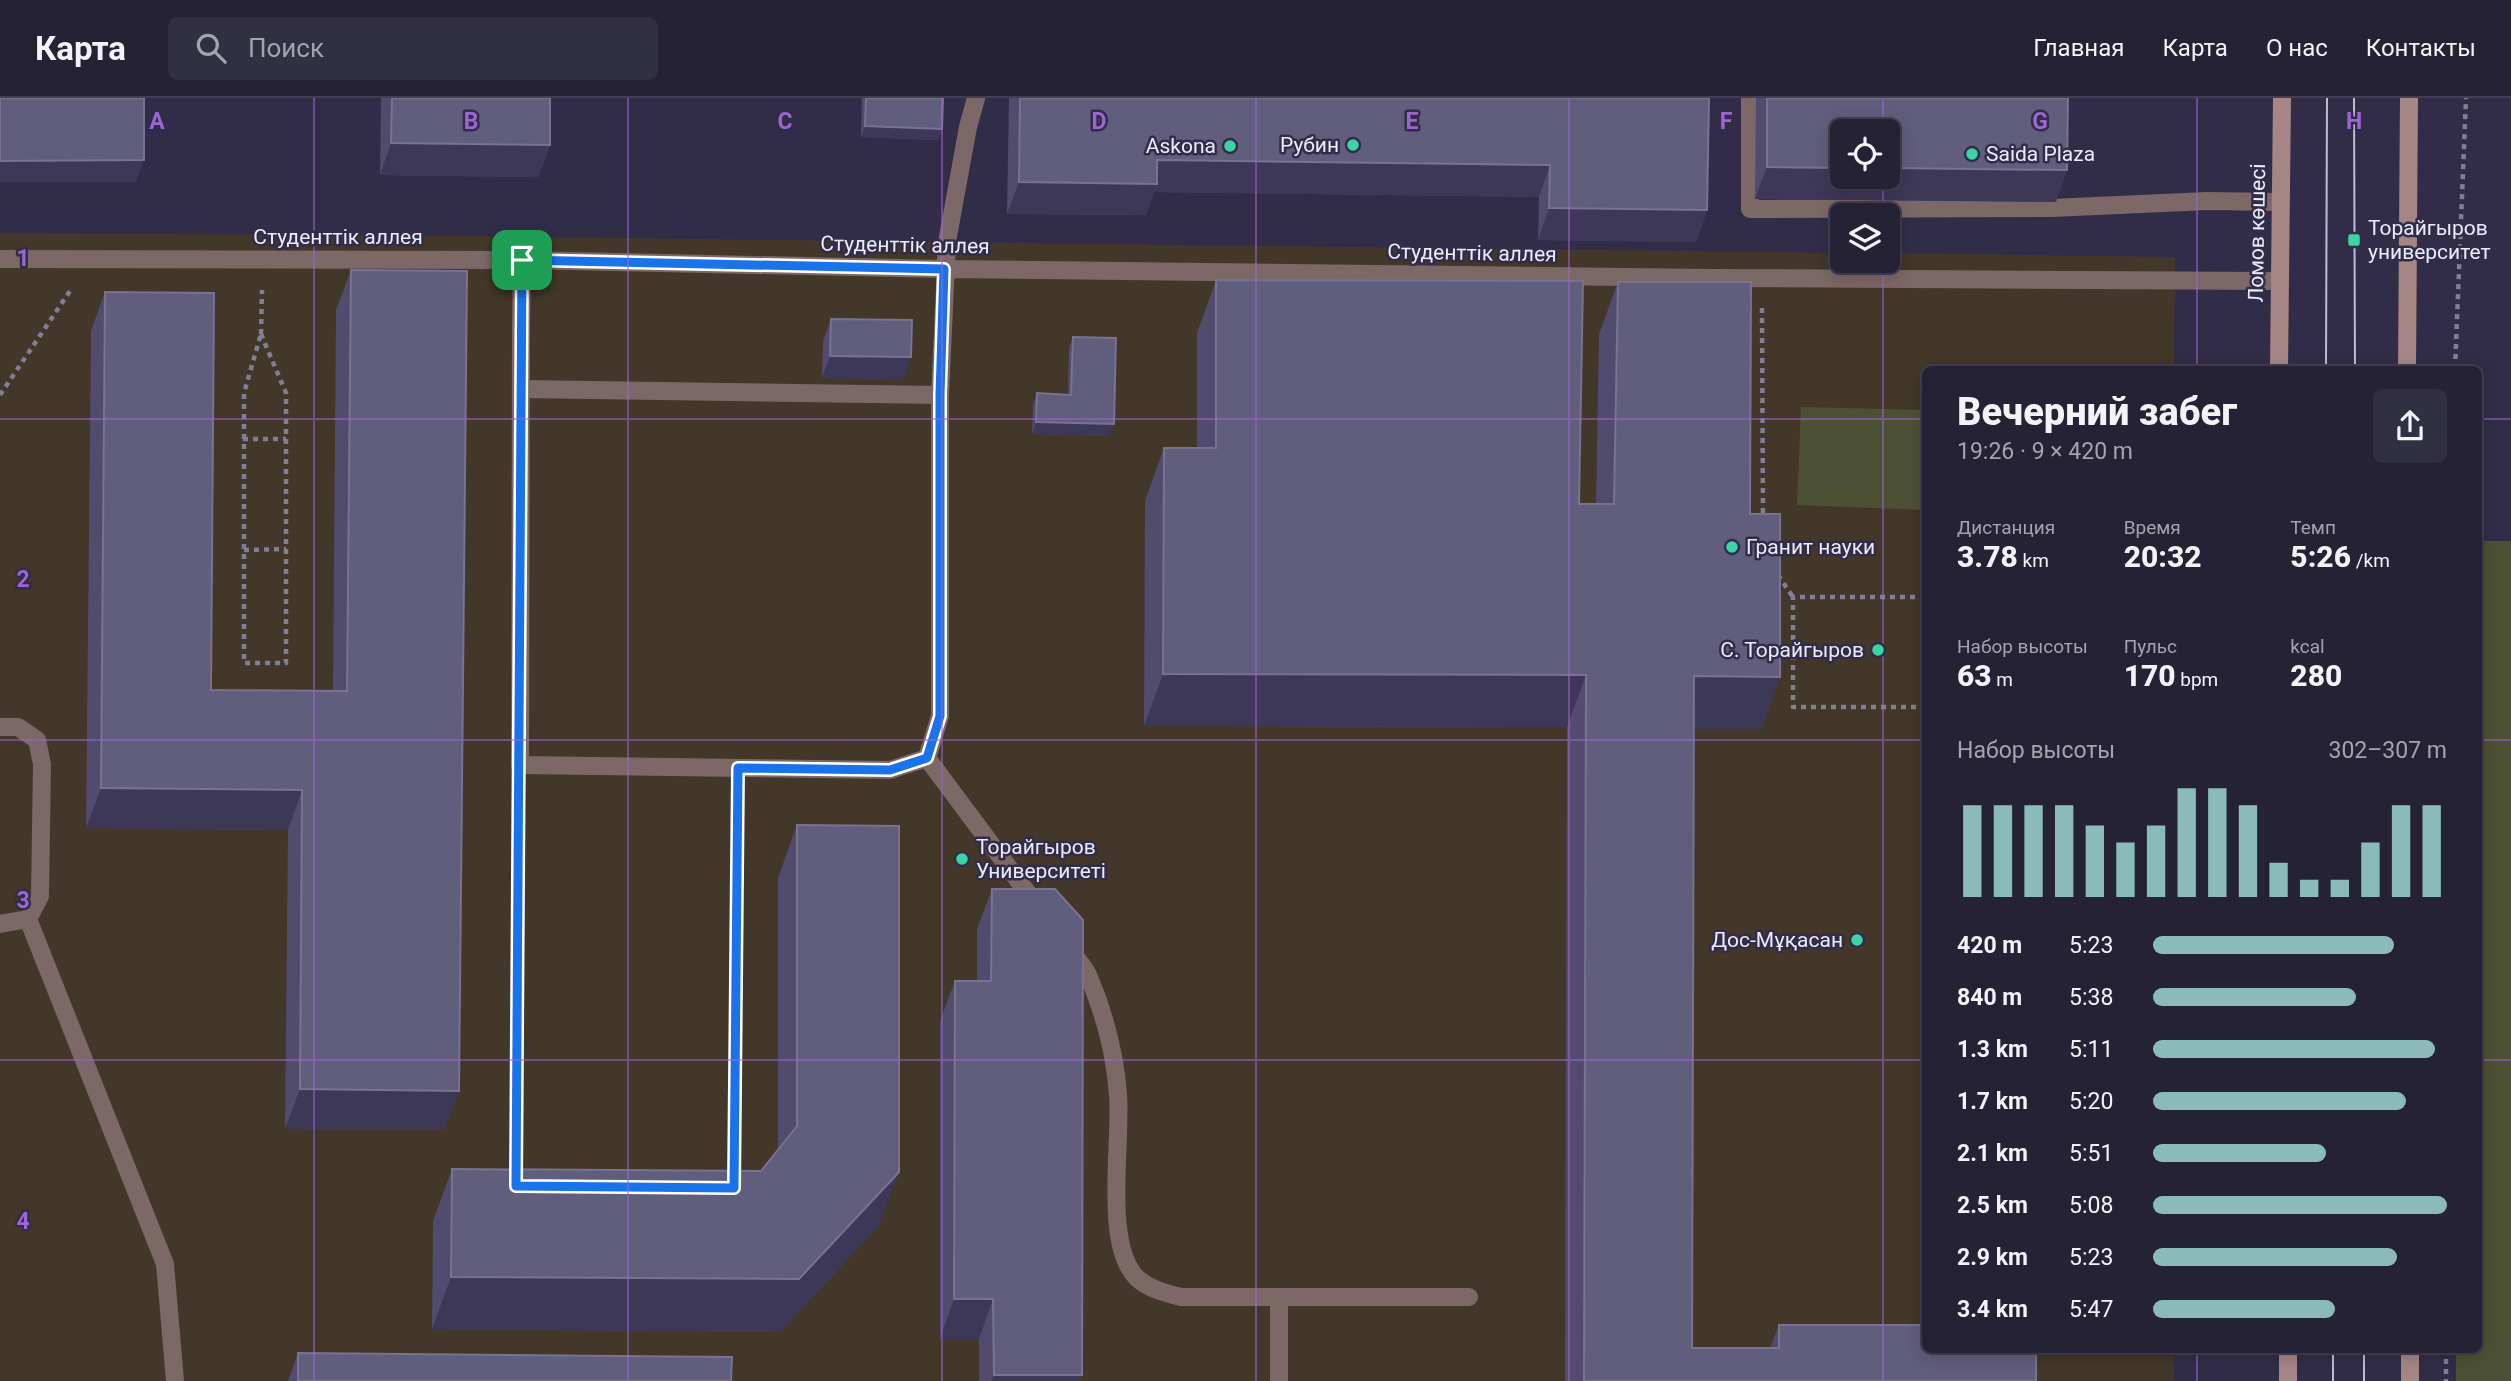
<!DOCTYPE html>
<html lang="ru">
<meta charset="utf-8">
<style>
:root{--surface:#252236;--page:#312f42;--text:#f1f3f6;--muted:#a3a4ad;--line:#423f51;--accent:#8bbbb9}
body{margin:0;font-family:Roboto,sans-serif;background:var(--page);color:var(--text);height:100vh;display:flex;flex-direction:column;font-size:26px;white-space:nowrap}
*{box-sizing:border-box;margin:0}
p{font-size:23px;color:var(--muted)}
.icon{flex:none;width:38px;height:38px;fill:none;stroke:currentColor;stroke-width:2;stroke-linecap:round;stroke-linejoin:round}
.map{position:relative;flex:1;overflow:hidden}
.panel{position:absolute;left:1922px;top:268px;width:560px;height:987px;display:flex;flex-direction:column;background:var(--surface);border-radius:10px;box-shadow:0 4px 18px #0003,0 0 0 2px var(--line)}
.panel>*{flex:none}
.fabs{position:absolute;left:1830px;top:21px;display:grid;gap:14px}
.fabs a{display:grid;place-items:center;width:70px;height:70px;border-radius:10px;background:var(--surface);box-shadow:0 4px 18px #0003,0 0 0 2px var(--line);font-size:35px}
.pin{position:absolute;display:grid;place-items:center;width:60px;height:60px;color:#fff;margin:-30px;border-radius:14px;box-shadow:0 4px 10px #0006}
.round{display:grid;place-items:center;flex:none;width:74px;height:74px;border-radius:10px;background:var(--page)}
.head{display:flex;align-items:center;justify-content:space-between;height:119px;padding:0 35px}
h1{font-size:38px;font-weight:800;line-height:52px}
.metrics{display:grid;grid-template-columns:repeat(3,1fr);gap:10px;height:119px;padding:7px 35px}
.metrics div{display:grid;align-content:center}
.metrics b{font-size:30px;font-weight:800}
.metrics small{font-size:19px;font-weight:400}
.metrics p{font-size:19px}
.chart{height:196px;padding:14px 35px}
.chart p{display:flex;justify-content:space-between}
.chart svg{width:100%;height:126px;margin-top:7px;stroke:var(--accent);stroke-width:6}
ul{padding:0 35px;list-style:none;font-size:23px}
li{display:grid;grid-template-columns:112px 84px 1fr;align-items:center;height:52px}
li i{height:18px;border-radius:9px;background:var(--accent)}
header{display:flex;align-items:center;gap:42px;box-sizing:border-box;height:98px;padding:0 35px;background:var(--surface);border-bottom:2px solid var(--line)}
header strong{font-size:33px}
nav{display:flex;gap:38px;margin-inline-start:auto;font-size:24px}
.search{width:490px;height:63px;background:var(--page);display:flex;align-items:center;gap:18px;box-sizing:border-box;padding:0 24px;border-radius:10px;color:var(--muted);font-size:26px}
.map>svg:first-child{display:block}
.education{fill:#423728}
.green{fill:#4d5134}
.lines{fill:none;stroke-linecap:round;stroke-linejoin:round}
.path{stroke:#817f96;stroke-width:4.5;stroke-dasharray:5 5;stroke-linecap:butt}
.service{stroke:#7c6866;stroke-width:18}
.secondary{stroke:#a68684;stroke-width:18}
.tram{stroke:#bfbdd2;stroke-width:2}
.wall{fill:#514c6e}
.shaded-wall{fill:#3d3858}
.building{fill:#615d7d;stroke:#777391;stroke-width:2}
.route-casing{stroke:#fff;stroke-width:14}
.route{stroke:#1a73e8;stroke-width:9}
.grid{fill:none;stroke:#9d65d2;stroke-width:2;stroke-opacity:0.55}
.poi-dot{fill:#3cd4a4;stroke:#312d48;stroke-width:2.5}
.labels{text-anchor:middle;dominant-baseline:central;stroke-width:5;stroke-linejoin:round;paint-order:stroke}
.poi-label{font-size:21px;fill:#ecebfd;stroke:#312d48;text-anchor:end}
.street-label{font-size:21px;fill:#ecebfd;stroke:#312d48}
.grid-label{font-size:23px;text-anchor:middle;font-weight:bold;fill:#9d65d2;stroke:#312d48;stroke-width:5;stroke-linejoin:round;paint-order:stroke}
</style>
<header>
<strong>Карта</strong>
<div class="search"><svg class="icon" aria-label="search" viewBox="0 0 24 24"><circle cx="10" cy="10" r="6"/><path d="M15 15l6 6"/></svg>Поиск</div>
<nav><a>Главная</a><a>Карта</a><a>О нас</a><a>Контакты</a></nav>
</header>
<div class="map">
<svg width="2511" height="1283" viewBox="0 0 2511 1283">
<rect width="100%" height="100%" fill="#312d48"/>
<path class="education" d="M0,135L372,137L1843,155V163H1888V155L2175,159L2174,271H1925V1251H2174V1283H0Z"/>
<path class="green" d="M1801,309L1925,312V412L1797,407Z
M2478,443H2511V1283H2456V1251H2478Z"/>
<g class="lines">
<path class="path" d="M1762,210L1763,422
M261,236L286,295V565H244V295Z
M261,236L262,192
M2455,271L2466,0
M0,297L72,190
M243,341H286
M244,452L286,451
M1778,477L1793,499
M1925,499H1793V609H1925
M516,1075L520,695
M735,1078L738,698
M2446,1251V1283"/>
<path class="service" d="M1750,0V111L2052,110L2207,103L2280,104
M0,161L522,162L944,171L1710,180L2279,183
M521,291L940,297V618L927,660L890,672L520,667L521,229L522,162
M940,297L947,144L968,29L976,0
M0,629H18L37,642L42,666L40,798L28,821L0,826
M927,660L1038,809
M28,821L165,1166L175,1283
M1069,851C1075,859 1084,868 1088,877C1104,914 1115,956 1118,997C1122,1043 1103,1147 1137,1180C1149,1191 1165,1195 1181,1199H1469
M1279,1199V1283"/>
<path class="secondary" d="M2279,271L2282,0
M2407,271L2409,0
M2288,1251V1283
M2410,1251V1283"/>
<path class="tram" d="M2354,0L2355,271
M2326,271L2327,0
M2333,1251V1283
M2364,1251V1283"/>
</g>
<path class="wall" d="M381,0H550V47L538,79L380,77Z
M862,0H943L942,31L938,42L861,39Z
M1009,0H1709L1707,112L1696,144L1538,142L1539,99L1154,94L1146,117L1007,116Z
M1756,0H2068L2056,104L1755,101Z
M351,172L445,1032L285,1031L288,732L86,730L91,233L105,194L211,592L333,593L336,212Z
M1216,182L1579,406H1596L1599,236L1618,184L1750,416L1780,579L1761,631H1694L1692,1250H1770L1779,1227L2036,1283H1565L1567,629L1144,628L1145,403L1164,350H1197V235Z
M831,221L903,281L822,280L823,243Z
M1073,239L1110,338L1032,336L1033,307L1037,295L1068,296L1069,250Z
M797,727L879,1127L780,1234L432,1231L433,1123L452,1071L761,1073L778,1052V780Z
M992,791L1082,1277L1080,1283H979V1241H940V923L955,883H977V831Z
M298,1255L731,1283H288Z"/>
<path class="shaded-wall" d="M865,28L942,31L938,42L861,39Z
M391,45L550,47L538,79L380,77Z
M144,62L136,84H0V63Z
M1157,62L1550,67L1539,99L1154,94L1146,117L1007,116L1019,84Z
M1767,69L1843,70V79H1888V70L2067,72L2056,104L1755,101Z
M1549,110L1707,112L1696,144L1538,142Z
M830,258L911,259L903,281L822,280Z
M1036,324L1114,326L1110,338L1032,336Z
M1163,576L1586,577L1567,629L1144,628Z
M1694,578L1780,579L1761,631H1675Z
M101,690L302,692L288,732L86,730Z
M300,991L459,993L445,1032L285,1031Z
M899,1074L879,1127L780,1234L432,1231L451,1179Z
M954,1201H993L979,1241H940Z
M994,1277H1082L1080,1283H991Z"/>
<path class="building" d="M0,0H144V62L0,63Z
M392,0H550V47L391,45Z
M866,0H943L942,31L865,28Z
M1020,0H1709L1707,112L1549,110L1550,67L1157,62V86L1019,84Z
M1767,0H2068L2067,72L1888,70V33H1843V70L1767,69Z
M351,172L467,173L459,993L300,991L302,692L101,690L105,194L214,195L211,592L347,593Z
M1216,182L1583,183L1579,406H1614L1618,184H1751L1750,416H1780V579L1694,578L1692,1250H1779V1227H1925V1251H2036V1283H1584L1586,577L1163,576L1164,350H1216Z
M831,221L912,222L911,259L830,258Z
M1073,239L1116,240L1114,326L1036,324L1037,295L1071,297Z
M797,727L899,728V1074L799,1181L451,1179L452,1071L761,1073L797,1028Z
M992,791H1055L1083,822L1082,1277H994L993,1201H954L955,883H991Z
M298,1255L732,1259L731,1283H298Z"/>
<g class="lines">
<defs>
<path id="route" d="M522,162L944,171L940,297V618L927,660L890,672L738,670L734,1090L516,1088Z"/>
</defs>
<use href="#route" class="route-casing"/>
<use href="#route" class="route"/>
</g>
<path class="grid" d="M314,0V1283M628,0V1283M942,0V1283M1256,0V1283M1569,0V1283M1883,0V33M2197,0V271M1883,79V117M1883,163V1283M0,321H1925M2478,321H2511M0,642H1925M2478,642H2511M0,962H1925M2478,962H2511M2197,1251V1283"/>
<g class="poi-dot">
<circle cx="1353" cy="47" r="7"/>
<circle cx="1230" cy="48" r="7"/>
<circle cx="1972" cy="56" r="7"/>
<rect x="2347" y="135" width="14" height="14" rx="3.5"/>
<circle cx="1732" cy="449" r="7"/>
<circle cx="1878" cy="552" r="7"/>
<circle cx="962" cy="761" r="7"/>
<circle cx="1857" cy="842" r="7"/>
</g>
<g class="labels">
<g class="poi-label">
<text x="1339" y="47">Рубин</text>
<text x="1216" y="48">Askona</text>
<text x="1986" y="56" text-anchor="start">Saida Plaza</text>
<text x="2368" y="130" text-anchor="start">Торайгыров<tspan x="2368" dy="24">университет</tspan></text>
<text x="1746" y="449" text-anchor="start">Гранит науки</text>
<text x="1864" y="552">С. Торайгыров</text>
<text x="976" y="749" text-anchor="start">Торайгыров<tspan x="976" dy="24">Университеті</tspan></text>
<text x="1843" y="842">Дос-Мұқасан</text>
</g>
<g class="street-label">
<text transform="translate(2257 135) rotate(-89)">Ломов көшесі</text>
<text x="338" y="139">Студенттік аллея</text>
<text transform="translate(905 147) rotate(1)">Студенттік аллея</text>
<text transform="translate(1472 155) rotate(1)">Студенттік аллея</text>
</g>
</g>
<g class="grid-label">
<text x="157" y="31">A</text>
<text x="471" y="31">B</text>
<text x="785" y="31">C</text>
<text x="1099" y="31">D</text>
<text x="1412" y="31">E</text>
<text x="1726" y="31">F</text>
<text x="2040" y="31">G</text>
<text x="2354" y="31">H</text>
<text x="23" y="168">1</text>
<text x="23" y="489">2</text>
<text x="23" y="810">3</text>
<text x="23" y="1131">4</text>
</g>
</svg>
<div class="fabs">
<a><svg class="icon" aria-label="locate" viewBox="0 0 24 24"><circle cx="12" cy="12" r="6"/><path d="M12 2v4M12 18v4M2 12h4M18 12h4"/></svg></a>
<a><svg class="icon" aria-label="layers" viewBox="0 0 24 24"><path d="M12 4l9 5-9 5-9-5zM3 14l9 5 9-5"/></svg></a>
</div>
<div class="pin" style="left:522px;top:162px;background:#1e9e55"><svg class="icon" aria-label="arrive" viewBox="0 0 24 24"><path d="M6 21V4h12l-3 4 3 4H6"/></svg></div>
<section class="panel">
<div class="head"><div><h1>Вечерний забег</h1><p>19:26 · 9 × 420 m</p></div><a class="round"><svg class="icon" aria-label="share" viewBox="0 0 24 24"><path d="M12 15V3M7 8l5-5 5 5M5 13v7h14v-7"/></svg></a></div>
<div class="metrics">
<div><p>Дистанция</p><b>3.78<small> km</small></b></div>
<div><p>Время</p><b>20:32</b></div>
<div><p>Темп</p><b>5:26<small> /km</small></b></div>
</div>
<div class="metrics">
<div><p>Набор высоты</p><b>63<small> m</small></b></div>
<div><p>Пульс</p><b>170<small> bpm</small></b></div>
<div><p>kcal</p><b>280</b></div>
</div>
<div class="chart"><p><span>Набор высоты</span>302–307 m</p>
<svg viewBox="0 0 160 44" preserveAspectRatio="none"><path d="M5 44V12M15 44V12M25 44V12M35 44V12M45 44V19M55 44V25M65 44V19M75 44V6M85 44V6M95 44V12M105 44V32M115 44V38M125 44V38M135 44V25M145 44V12M155 44V12"/></svg>
</div>
<ul>
<li><b>420 m</b>5:23<i style="width:82%"></i></li>
<li><b>840 m</b>5:38<i style="width:69%"></i></li>
<li><b>1.3 km</b>5:11<i style="width:96%"></i></li>
<li><b>1.7 km</b>5:20<i style="width:86%"></i></li>
<li><b>2.1 km</b>5:51<i style="width:59%"></i></li>
<li><b>2.5 km</b>5:08<i style="width:100%"></i></li>
<li><b>2.9 km</b>5:23<i style="width:83%"></i></li>
<li><b>3.4 km</b>5:47<i style="width:62%"></i></li>
</ul>
</section>
</div>
